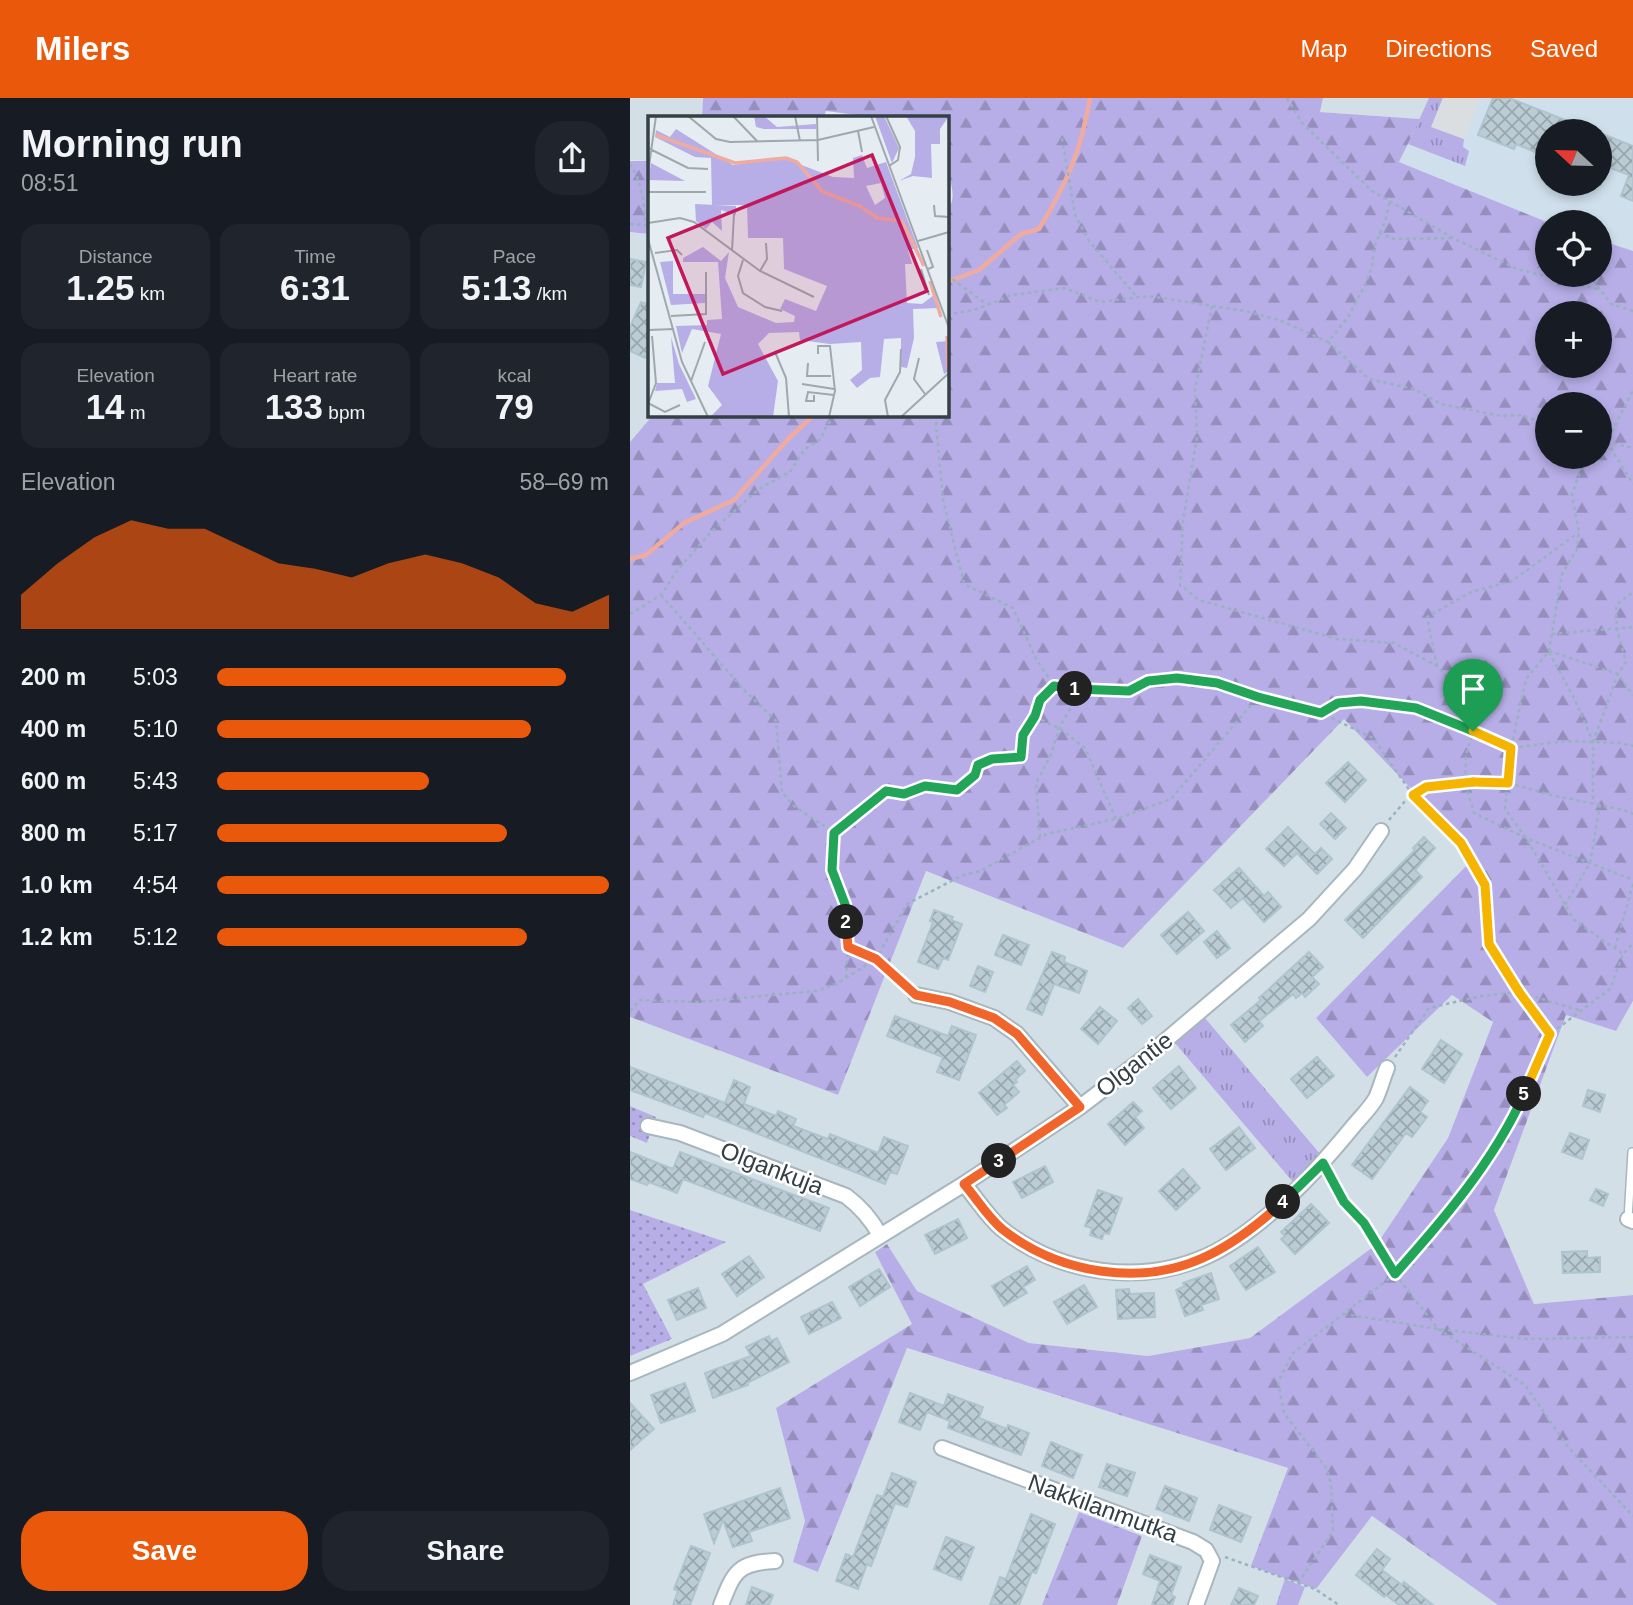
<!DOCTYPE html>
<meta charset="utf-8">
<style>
:root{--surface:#171b24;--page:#20242c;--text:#f1f3f6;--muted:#9ea1a6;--accent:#ea580c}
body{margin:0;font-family:Arial,sans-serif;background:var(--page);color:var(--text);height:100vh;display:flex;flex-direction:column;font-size:26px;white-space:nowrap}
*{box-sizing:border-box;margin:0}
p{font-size:23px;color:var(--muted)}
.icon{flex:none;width:38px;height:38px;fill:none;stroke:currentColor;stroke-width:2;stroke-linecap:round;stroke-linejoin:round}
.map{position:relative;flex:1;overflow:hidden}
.side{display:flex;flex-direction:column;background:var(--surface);width:630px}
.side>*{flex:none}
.needle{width:46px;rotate:292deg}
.fabs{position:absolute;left:905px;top:21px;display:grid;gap:14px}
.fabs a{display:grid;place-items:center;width:77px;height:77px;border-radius:50%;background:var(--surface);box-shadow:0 4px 10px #0003;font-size:35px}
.pin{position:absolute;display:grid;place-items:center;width:60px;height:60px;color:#fff;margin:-72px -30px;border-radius:50% 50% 50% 0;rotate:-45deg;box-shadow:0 0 7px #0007}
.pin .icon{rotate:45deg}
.km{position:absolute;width:35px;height:35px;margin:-18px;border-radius:50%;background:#222;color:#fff;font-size:19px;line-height:35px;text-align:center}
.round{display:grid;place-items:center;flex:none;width:74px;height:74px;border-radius:28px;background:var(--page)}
.overview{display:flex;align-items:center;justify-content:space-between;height:119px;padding:0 21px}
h1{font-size:38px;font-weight:600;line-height:52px}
.stats{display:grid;grid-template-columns:repeat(3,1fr);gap:10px;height:119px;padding:7px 21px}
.stats div{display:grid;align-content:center;border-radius:18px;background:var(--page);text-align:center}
.stats b{font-size:35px;font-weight:600}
.stats small{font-size:19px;font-weight:400}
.stats p{font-size:19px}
.chart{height:196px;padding:14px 21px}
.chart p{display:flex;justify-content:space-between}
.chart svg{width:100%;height:126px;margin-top:7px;fill:var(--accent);opacity:.7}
.primary-button{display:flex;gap:14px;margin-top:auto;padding:14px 21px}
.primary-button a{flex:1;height:80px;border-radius:28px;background:var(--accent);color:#fff;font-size:28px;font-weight:600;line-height:80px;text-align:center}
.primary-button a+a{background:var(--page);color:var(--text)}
ul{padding:0 21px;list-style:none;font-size:23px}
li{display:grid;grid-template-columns:112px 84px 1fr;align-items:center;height:52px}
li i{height:18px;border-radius:9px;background:var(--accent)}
header{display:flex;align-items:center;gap:42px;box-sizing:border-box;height:98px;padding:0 35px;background:var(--accent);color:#fff}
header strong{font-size:33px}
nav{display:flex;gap:38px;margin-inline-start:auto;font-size:24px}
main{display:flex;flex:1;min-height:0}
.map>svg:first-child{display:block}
.residential{fill:#d3dfe7}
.education{fill:#cfdfec;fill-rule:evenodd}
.grass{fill:url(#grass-tufts)}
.forest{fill:url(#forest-firs);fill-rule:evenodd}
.park{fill:url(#park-dots)}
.parking{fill:#dadee0}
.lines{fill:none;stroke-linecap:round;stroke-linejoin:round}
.stream{stroke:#f0aba1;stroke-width:4.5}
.building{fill:url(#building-cross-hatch);stroke:#aec4cf;stroke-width:2}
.lane-casing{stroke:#a8b6be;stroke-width:10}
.street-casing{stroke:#a8b6be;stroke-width:18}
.path{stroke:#99b2c0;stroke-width:2.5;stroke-dasharray:3.5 3.5;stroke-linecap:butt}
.lane{stroke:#fff;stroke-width:7}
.street{stroke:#fff;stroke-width:14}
.split-1-casing{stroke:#fff;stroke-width:14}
.split-2-casing{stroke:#fff;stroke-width:14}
.split-3-casing{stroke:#fff;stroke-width:14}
.split-4-casing{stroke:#fff;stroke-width:14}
.split-5-casing{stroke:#fff;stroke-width:14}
.split-6-casing{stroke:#fff;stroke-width:14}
.split-7-casing{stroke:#fff;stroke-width:14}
.split-1{stroke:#22a559;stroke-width:9}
.split-2{stroke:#22a559;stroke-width:9}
.split-3{stroke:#f0652b;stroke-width:9}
.split-4{stroke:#f0652b;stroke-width:9}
.split-5{stroke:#22a559;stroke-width:9}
.split-6{stroke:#f5b400;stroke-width:9}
.split-7{stroke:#f5b400;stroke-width:9}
.labels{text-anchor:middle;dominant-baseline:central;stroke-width:5;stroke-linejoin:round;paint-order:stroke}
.street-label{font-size:24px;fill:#354045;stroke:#fff}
.inset-river{fill:none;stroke:#f0aba1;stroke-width:3.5}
.inset-road{fill:none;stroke:#9fa8ad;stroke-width:2}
.view{fill:#c2185b;fill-opacity:0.15;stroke:#c2185b;stroke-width:3.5}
.inset-edge{fill:none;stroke:#354045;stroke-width:3.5}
</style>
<header>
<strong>Milers</strong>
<nav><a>Map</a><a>Directions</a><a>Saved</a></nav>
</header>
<main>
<section class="side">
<div class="overview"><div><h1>Morning run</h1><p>08:51</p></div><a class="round"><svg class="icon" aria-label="share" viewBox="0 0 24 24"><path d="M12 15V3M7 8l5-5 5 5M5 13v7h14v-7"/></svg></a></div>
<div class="stats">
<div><p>Distance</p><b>1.25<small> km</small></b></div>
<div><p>Time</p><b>6:31</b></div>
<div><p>Pace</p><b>5:13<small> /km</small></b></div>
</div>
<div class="stats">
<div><p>Elevation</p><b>14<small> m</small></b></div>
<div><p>Heart rate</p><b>133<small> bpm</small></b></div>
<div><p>kcal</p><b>79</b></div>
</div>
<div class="chart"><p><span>Elevation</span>58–69 m</p>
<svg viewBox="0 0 160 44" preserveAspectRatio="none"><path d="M0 44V32L10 21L20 12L30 6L40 9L50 9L60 15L70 21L80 23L90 26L100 21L110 18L120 21L130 26L140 35L150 38L160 32V44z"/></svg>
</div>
<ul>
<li><b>200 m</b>5:03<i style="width:89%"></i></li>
<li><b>400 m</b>5:10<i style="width:80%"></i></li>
<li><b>600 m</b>5:43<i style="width:54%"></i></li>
<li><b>800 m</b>5:17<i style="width:74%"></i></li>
<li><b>1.0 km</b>4:54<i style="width:100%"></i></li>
<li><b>1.2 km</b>5:12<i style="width:79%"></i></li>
</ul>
<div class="primary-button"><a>Save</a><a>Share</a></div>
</section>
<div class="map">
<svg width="1003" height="1507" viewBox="0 0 1003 1507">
<defs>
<pattern id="grass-tufts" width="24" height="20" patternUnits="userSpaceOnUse" patternTransform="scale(1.75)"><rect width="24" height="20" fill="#b7aee7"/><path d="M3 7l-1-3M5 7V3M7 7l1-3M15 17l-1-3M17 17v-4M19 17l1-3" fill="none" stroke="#968fbd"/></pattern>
<pattern id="forest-firs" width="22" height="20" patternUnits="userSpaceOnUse" patternTransform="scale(1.75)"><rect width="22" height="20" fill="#b7aee7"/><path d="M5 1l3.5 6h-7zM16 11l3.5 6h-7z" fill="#968fbd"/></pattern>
<pattern id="park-dots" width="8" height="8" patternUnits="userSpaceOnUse" patternTransform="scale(1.75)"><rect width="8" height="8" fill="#b7aee7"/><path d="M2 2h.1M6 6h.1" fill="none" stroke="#968fbd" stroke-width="1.8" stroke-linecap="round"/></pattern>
<pattern id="building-cross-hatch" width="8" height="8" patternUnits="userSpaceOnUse" patternTransform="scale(1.75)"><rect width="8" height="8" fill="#bbccd4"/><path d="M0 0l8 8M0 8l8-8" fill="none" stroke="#99a7ae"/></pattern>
</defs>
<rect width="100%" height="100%" fill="#e5edf3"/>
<path class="residential" d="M0,0H73L72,19H19V63L0,62Z
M693,0H799L790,21L690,14Z
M0,134L19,136V317H23L0,344Z
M714,620L846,758L686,920L737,979L822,897L863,923L818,1040L747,1146L620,1240L518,1258L399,1245L287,1193L257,1146L245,1153L283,1226L147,1310L175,1423L164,1463L189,1473L276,1250L658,1370L622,1468L686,1491L742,1418L868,1507H668L675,1489L656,1482L646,1507H487L512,1438L449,1414L412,1507H0V1258L42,1241L13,1186L95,1144L0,1112V1038L17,1045L26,1019L0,1008V919L208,997L296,773L493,850Z
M1003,903V1197L904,1206L864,1112L936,917L986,933Z"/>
<path class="education" d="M799,0H1003V153L970,142V124H917L769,64ZM917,33H970V86H917Z"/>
<path class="grass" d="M799,0H813L802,28L834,41L833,49L839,53L835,68L778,46Z
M575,920L691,1057L663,1084L545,945Z"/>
<path class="forest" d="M73,0H693L690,14L790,21L769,64L917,124V177H970V142L1003,153V903L986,933L936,917L864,1112L904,1206L1003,1197V1507H868L742,1418L686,1491L621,1468L658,1370L277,1250L188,1474L163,1464L175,1423L146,1310L282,1226L245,1154L257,1146L287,1193L399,1245L518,1258L620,1240L747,1146L818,1040L863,924L822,897L737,979L686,920L846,758L714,621L493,850L296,773L208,997L0,919V344L23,317H317V113C329,98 318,82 317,65C315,50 317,34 317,19H242L196,13L194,19H72ZM917,215H970V268H917ZM917,306H970V359H917Z
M0,63H19V136L0,134Z
M449,1414L512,1438L487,1507H412Z
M655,1481L675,1489L668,1507H646Z"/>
<path class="park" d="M0,1008L26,1019L17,1045L0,1038Z
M0,1112L96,1144L13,1186L42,1241L0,1258Z"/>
<path class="parking" d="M813,0H850L834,41L801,29Z"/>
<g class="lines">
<path class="stream" d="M317,184L349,172L391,136L409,131C437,85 451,53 460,0
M0,461L16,457L54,425L104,402L159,340L184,317"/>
</g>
<path class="building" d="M863,0H879L963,33H917L915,58L886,46L884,51L848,37Z
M970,35L1003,48V103L991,98L999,77L978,69L970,88Z
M0,161L16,164L11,189L0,187Z
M11,204L19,207V250L15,260L0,253V229Z
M718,664L736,682L715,704L696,685Z
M701,715L716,730L705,741L690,726Z
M658,729L685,756L691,750L702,761L687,776L667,755L654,768L636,751Z
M794,739L805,750L785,772L792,779L733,840L715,822L785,752L783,750Z
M609,770L634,798L638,794L651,809L634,824L613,800L601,810L584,792Z
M304,812L323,819L321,822L332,826L318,862L313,860L308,871L288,864L303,824L300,823Z
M558,814L574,833L547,856L531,837Z
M587,833L600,850L587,860L574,844Z
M373,837L399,847L391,867L365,857Z
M422,854L435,859L434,864L457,873L449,895L424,886L412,917L397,911Z
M679,854L693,869L682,879L689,886L675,899L672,895L666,900L663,896L629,923L633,928L615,944L601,927L631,902L629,900Z
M348,868L363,874L355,894L340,888Z
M508,901L522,918L512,926L498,910Z
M470,909L487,923L468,946L451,931Z
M265,918L318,938L322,928L346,937L329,982L307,974L313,959L257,938Z
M811,942L832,956L814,985L792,971Z
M687,959L704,978L677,1000L661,981Z
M387,963L395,973L385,982L387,984L383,987L389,994L374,1007L377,1010L367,1017L349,995Z
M549,968L566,990L541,1011L523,990Z
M0,969L95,1005L104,982L120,989L114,1006L146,1018L148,1013L166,1021L163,1028L198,1041L200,1036L248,1055L254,1039L278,1048L267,1076L260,1074L255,1086L75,1015L73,1019L0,992Z
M780,989L798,1003L790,1014L797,1019L782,1039L776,1035L742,1081L722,1067Z
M958,992L975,997L970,1014L953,1008Z
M503,1004L512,1013L505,1019L514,1030L495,1047L478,1026Z
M609,1029L625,1050L596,1072L580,1051Z
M940,1035L959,1042L952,1061L932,1054Z
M0,1054L43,1071L50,1054L199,1110L190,1133L53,1081L47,1095L19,1084L17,1087L0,1081Z
M415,1068L423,1084L392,1100L383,1084Z
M553,1071L570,1090L546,1112L529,1093Z
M966,1091L978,1096L973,1108L960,1102Z
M468,1092L492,1100L479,1136L474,1135L472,1141L460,1137L462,1130L455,1128Z
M681,1106L699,1125L665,1156L651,1141L655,1138L651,1134Z
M328,1121L337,1140L305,1156L295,1137Z
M628,1149L645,1174L616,1192L600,1168Z
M957,1153V1160L970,1159V1174L933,1175L932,1154Z
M119,1158L134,1179L107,1198L92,1176Z
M397,1168L405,1182L393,1189L397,1195L374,1208L362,1188Z
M249,1171L260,1189L230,1208L219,1189Z
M581,1175L589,1201L571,1207L573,1212L555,1218L546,1192L555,1188L553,1185Z
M454,1187L467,1209L437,1226L424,1204Z
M68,1190L76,1210L47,1222L38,1202Z
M499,1191L500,1196L524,1195L525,1219L488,1221L486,1192Z
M202,1204L211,1220L179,1236L171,1219Z
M139,1238L141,1243L147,1240L159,1264L117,1285L118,1287L83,1300L75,1275L121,1258L116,1249Z
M55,1285L65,1313L31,1325L21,1297Z
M280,1295L314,1308L318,1296L353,1309L349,1320L377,1331L378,1327L399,1335L391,1357L318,1330L320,1323L297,1314L290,1332L269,1324Z
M0,1305L24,1331L0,1352Z
M421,1344L452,1357L443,1380L412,1368Z
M477,1366L505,1375L497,1398L469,1389Z
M262,1375L286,1384L277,1409L265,1405L241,1468L237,1466L228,1491L206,1483L216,1456L223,1459L247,1397L253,1399Z
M535,1388L567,1400L559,1423L526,1411Z
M150,1390L160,1420L119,1434L122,1443L103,1449L93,1422L84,1445L74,1416Z
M589,1407L621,1419L611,1444L580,1432Z
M401,1416L425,1426L406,1475L402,1474L389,1507H360L370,1479L376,1481Z
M316,1439L344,1449L331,1482L304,1471Z
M61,1448L80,1455L60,1507H43L48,1493L44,1491Z
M747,1451L760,1461L752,1472L772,1487L774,1484L803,1507H769L756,1497L754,1499L726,1477Z
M520,1457L551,1469L541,1497L545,1499L542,1507H522L530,1483L513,1476Z
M122,1489L143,1497L139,1507H116Z
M609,1490L628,1498L624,1507H601Z"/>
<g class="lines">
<defs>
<path id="lane" d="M998,1121L1002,1054"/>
<path id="street" d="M286,897L320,904L364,920L387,936L450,1009
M18,1028L50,1035L216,1098C231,1109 241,1121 250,1137
M334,1086C347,1101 357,1118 372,1131C429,1176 510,1188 577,1158C610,1143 640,1117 666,1092C688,1071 707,1048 726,1025C733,1017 741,1009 746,1000C750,991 753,980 757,970
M998,1121L1003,1123
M0,1275L92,1236L334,1086L450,1009L522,954L679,821L725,771L751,733
M312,1350L563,1444L576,1452L582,1463L566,1507
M91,1507C104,1474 107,1465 145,1463"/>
</defs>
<use href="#lane" class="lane-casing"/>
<use href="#street" class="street-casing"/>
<path class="path" d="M657,0L672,25L742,93L823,140L887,171L971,192
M432,40L445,117L459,143L506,198
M0,66C12,83 14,106 16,127
M0,126L19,127
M749,135L764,141L821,140
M317,177L356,206
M959,177L981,206L1003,213
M582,208L565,291L567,339L553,424L550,487L569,502L707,541L764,545L807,568L831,595L843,633L836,657L835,685L844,715L896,740L1003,782
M317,217L347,211L382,197L435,190L470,204L519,198L615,213L649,222L698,244L718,219L734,189L742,169L744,149L755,124L760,103
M698,244L739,281L784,291L811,306L871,318L890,317L917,326
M308,317L306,326L313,402L334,486L383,510L406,561L424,588
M970,342L1003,350
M977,344L1003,386
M970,351L977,344L1003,292
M962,359L952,368L942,397L949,434L947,451L932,476L919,553L896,581L881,650L875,711L896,740L944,822L993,856
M31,497L114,592L146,623L152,694L164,708L203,734
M0,516L31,497L46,474L80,435L129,391L160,374L175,351L191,341L196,329L205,317
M922,536L1003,529
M919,553L988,576L1003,597
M919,554L945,602L963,644V705
M807,568L797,519L841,494L882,483L948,435
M691,615L708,605L731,603L786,610L881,650L935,643L990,645L1003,648
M405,619L429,630L455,650L486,721L541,701L628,599L691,615L743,640L783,697L831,745L855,787L859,846L889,894L920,936
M963,644L988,576L996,564L987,532L986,507L1003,494
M759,722L776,702L796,689L860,683L878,685L921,697L994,712L1003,716
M410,739L406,685L421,657L429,630L451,592
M935,807L960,765L970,706
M985,850L1003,786
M216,880L218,849
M276,888L246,861L218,849L215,806L202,772L204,735L256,693L274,696L295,688L327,692L345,677L348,667L362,661L391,659L393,637L405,619L410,602L424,588L451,592L499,593L518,583L547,580L587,585L628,599
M0,913L10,902L68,904L186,893L208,885L246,861L277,806L331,778L350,773L417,736L485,721
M765,959L799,910L851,898L889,894L952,913
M700,1077L714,1104L734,1125L765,1176L808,1231L895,1287L938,1349L1003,1418
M714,1216L808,1231L896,1241L1003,1239
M595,1459L685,1491L709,1507
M668,1485L703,1433L701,1386L697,1371L654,1315L648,1284L663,1255L765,1176L819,1116L882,1022L920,936L980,891L993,856L1003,845"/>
<use href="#lane" class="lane"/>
<use href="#street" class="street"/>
</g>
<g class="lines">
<defs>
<path id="split-1" d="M445,591L499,593L518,583L547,580L587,585L628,599L691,615L708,605L731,603L786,610L843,633"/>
<path id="split-2" d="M216,824L215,806L202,772L204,735L256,693L274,696L295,688L327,692L345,677L348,667L362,661L391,659L393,637L405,618L410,602L424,588L445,591"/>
<path id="split-3" d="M216,824L218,849L246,861L286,897L320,904L364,920L387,936L450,1009L369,1063"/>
<path id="split-4" d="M369,1063L334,1086C347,1101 357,1118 372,1131C429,1176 513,1190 579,1157C606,1144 631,1124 653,1104"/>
<path id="split-5" d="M653,1104L693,1065L714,1104L734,1125L765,1176C814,1121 864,1063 894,996"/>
<path id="split-6" d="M843,684L796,689L783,697L831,745L855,787L859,846L889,894L920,936L894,996"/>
<path id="split-7" d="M843,633L881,650L878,685L843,684"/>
</defs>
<use href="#split-1" class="split-1-casing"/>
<use href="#split-2" class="split-2-casing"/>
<use href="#split-3" class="split-3-casing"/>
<use href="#split-4" class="split-4-casing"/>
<use href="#split-5" class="split-5-casing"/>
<use href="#split-6" class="split-6-casing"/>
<use href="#split-7" class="split-7-casing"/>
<use href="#split-1" class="split-1"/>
<use href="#split-2" class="split-2"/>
<use href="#split-3" class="split-3"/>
<use href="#split-4" class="split-4"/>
<use href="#split-5" class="split-5"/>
<use href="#split-6" class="split-6"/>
<use href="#split-7" class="split-7"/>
</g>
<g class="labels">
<g class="street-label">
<text transform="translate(504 966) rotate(-38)">Olgantie</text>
<text transform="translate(142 1070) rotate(21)">Olgankuja</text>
<text transform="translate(473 1410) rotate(20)">Nakkilanmutka</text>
</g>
</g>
<g transform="translate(18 18)">
<rect width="301" height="301" fill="#e5edf3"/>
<path d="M106,0H116L129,11L168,8V13H116L108,11ZM227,0H236L251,32L244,47ZM258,0H301L292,13V28H283L284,62L265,60L251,65L263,58L267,41V15ZM28,13L85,49L135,42L185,61L206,62L205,42L214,39L219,52L238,46L270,132L260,134L264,148H257L259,187L274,188L286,179L292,192L265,193L266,222L259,252L253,251V222L236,223L232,261L222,262L209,272L202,264L214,254L213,226L182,228L152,224L151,216L121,217L110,228L130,265L125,301H62L74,289L60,270L73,218L44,213L34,237L28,210L59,209V204L74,203L70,146H35V142L55,131L73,145L81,136L77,162L90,191L128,207L146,206L147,200L132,193L137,183L168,195L179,170L136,153L135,122H100L99,89H64L63,42L47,41L7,21L8,14L22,21ZM233,67L237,82L227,89L218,70ZM3,47L37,65L0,64ZM25,145V178H57V187L23,189L12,146ZM23,221L31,248L48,283L39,286L34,273L7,275L9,267H27ZM301,225V255L296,258L288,226Z" fill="#b7aee7" fill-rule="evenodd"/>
<path d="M47,88L88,90V99L73,94L74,115L64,106L58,113L48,105Z" fill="#b7aee7"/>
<path class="inset-river" d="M8,19L87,47L138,42L149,46L175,76L212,90L229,102L254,105L276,150M282,165L293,201M299,220L300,254"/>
<path class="inset-road" d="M40,0L68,23L82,26L170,24L226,11M85,0L109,25M147,0L152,25M169,0L170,45M223,0L301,212M238,0L252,31L250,44L241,50M210,15L214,36M0,32L40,52L60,53M0,57L8,0M0,76H58M286,89L287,100L301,101M0,107L32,102L46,106L112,155L166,181M0,123L34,246L60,301M270,125L301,116M279,134L285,151L280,153M84,135L86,98M7,137L29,134L34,139M95,144L90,160L95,177L117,191L134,195M273,153L281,179M112,155L119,143L118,127M23,200L58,198V156M0,214L26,213M136,233L127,236L138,262L141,301M170,238V230H182L187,275L181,301M271,242L266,263L277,278M160,247L159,260H183M43,265L57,226M154,268L186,273M166,279V285H158L160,276L186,279M0,287L17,296L32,289M0,288L8,267L4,220M240,301L237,284L252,256L253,233M253,301L301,257"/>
<path class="view" d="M224,39L279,175L75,258L20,122Z"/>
<rect width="301" height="301" class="inset-edge"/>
</g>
</svg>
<div class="fabs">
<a><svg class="needle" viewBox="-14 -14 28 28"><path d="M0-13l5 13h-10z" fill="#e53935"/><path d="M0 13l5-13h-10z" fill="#9ea1a6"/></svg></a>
<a><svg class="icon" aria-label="locate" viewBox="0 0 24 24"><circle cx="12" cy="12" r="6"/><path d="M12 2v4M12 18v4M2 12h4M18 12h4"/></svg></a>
<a>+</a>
<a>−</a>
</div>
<div class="pin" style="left:843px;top:633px;background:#1e9e55"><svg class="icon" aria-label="arrive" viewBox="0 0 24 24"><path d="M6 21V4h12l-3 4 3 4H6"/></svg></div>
<b class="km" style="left:445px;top:591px">1</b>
<b class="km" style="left:216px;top:824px">2</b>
<b class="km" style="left:369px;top:1063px">3</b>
<b class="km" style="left:653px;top:1104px">4</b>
<b class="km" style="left:894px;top:996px">5</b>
</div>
</main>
